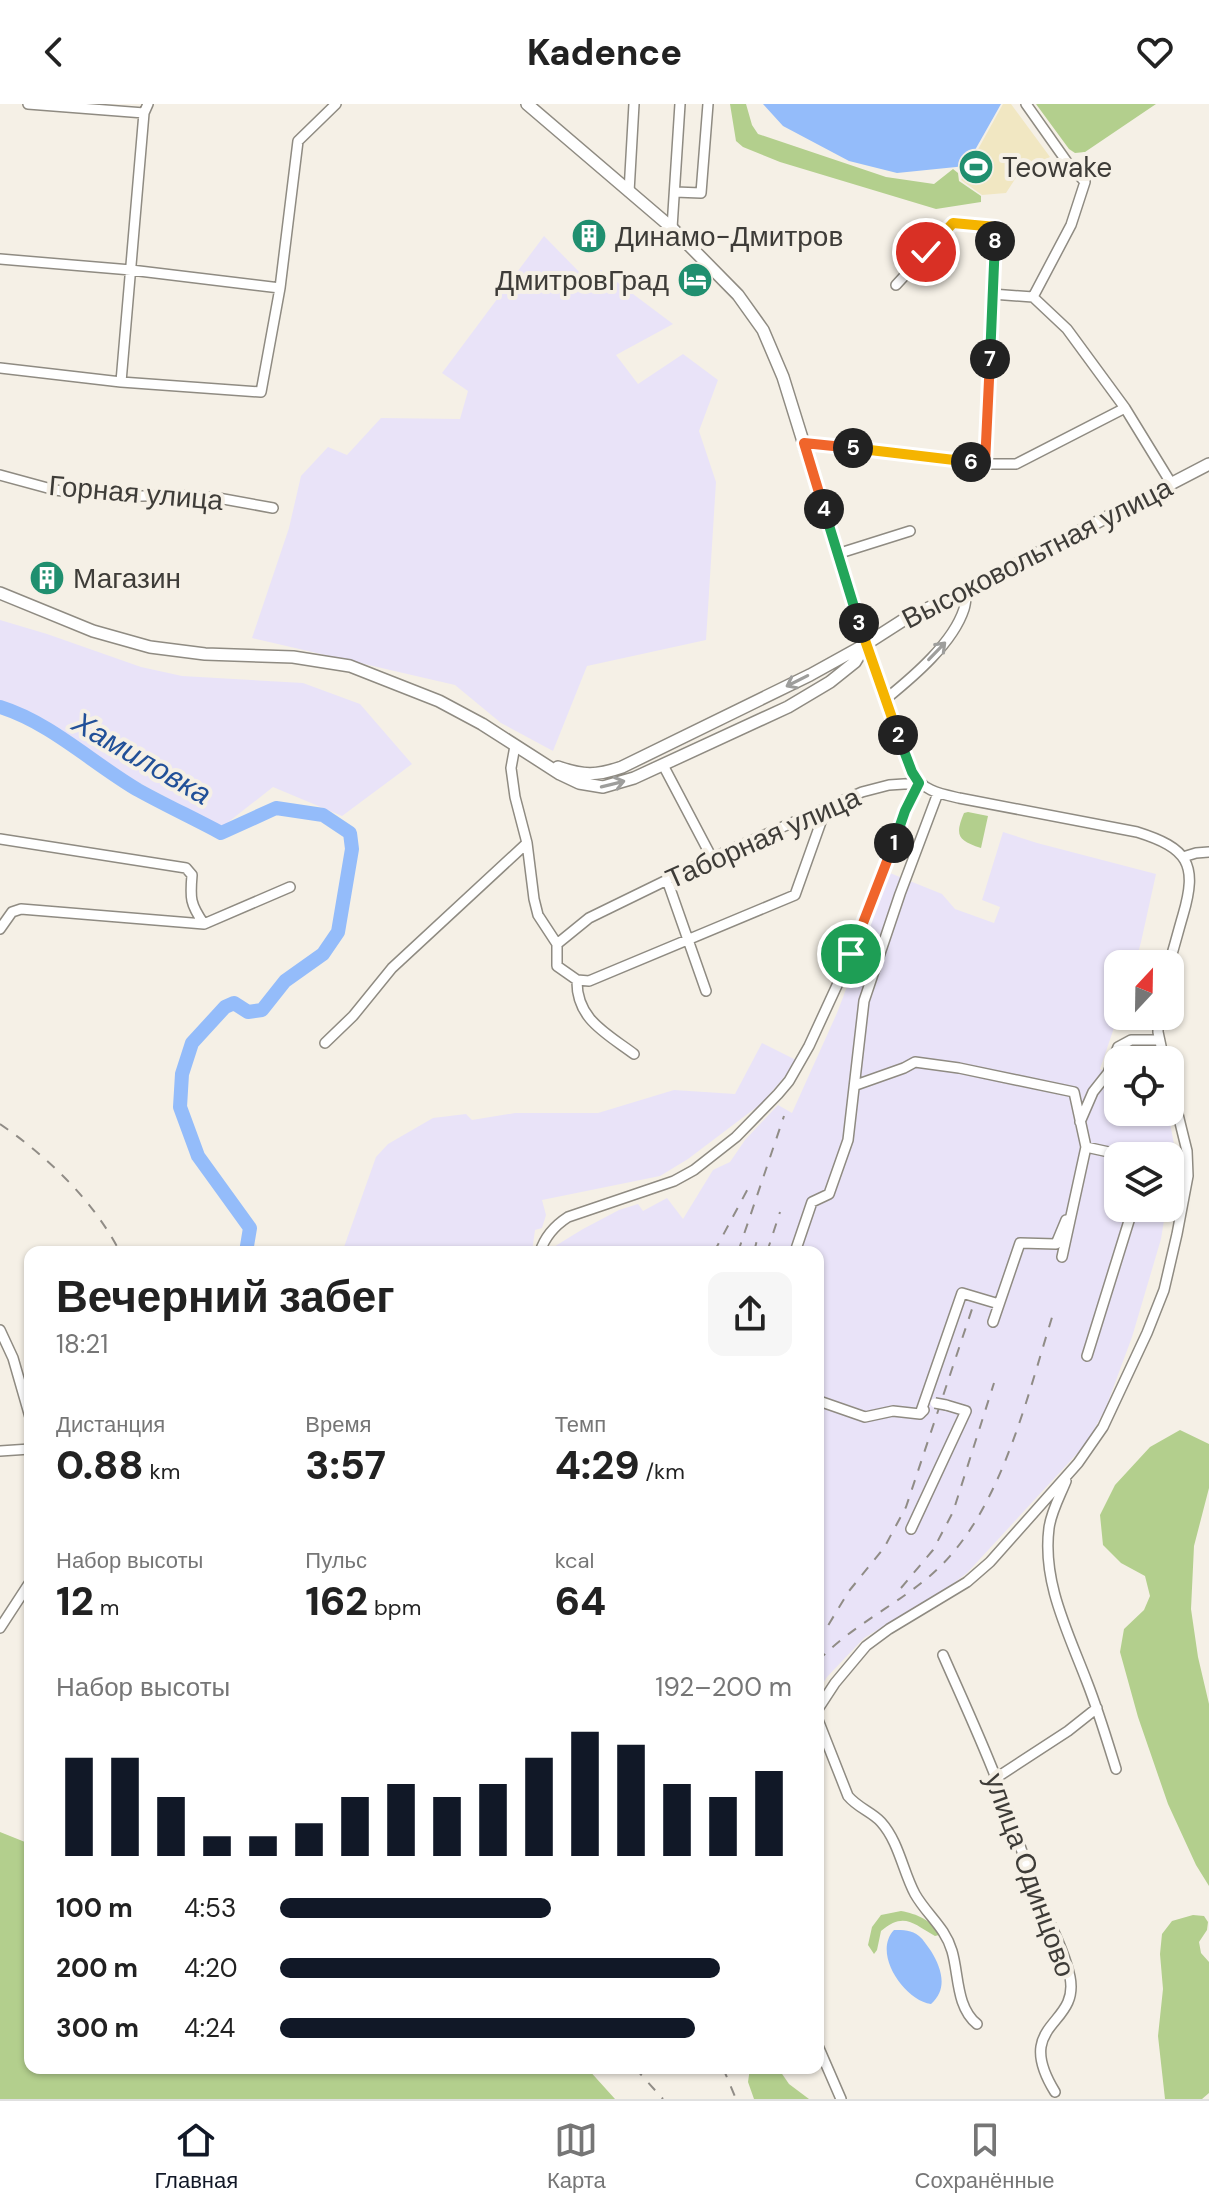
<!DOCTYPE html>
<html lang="ru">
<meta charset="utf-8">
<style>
:root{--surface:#fff;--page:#f6f6f6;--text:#222;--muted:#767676;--line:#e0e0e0;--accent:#111827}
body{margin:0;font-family:"DM Sans",sans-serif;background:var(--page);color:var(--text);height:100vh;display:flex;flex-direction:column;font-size:30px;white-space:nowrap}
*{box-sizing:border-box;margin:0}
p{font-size:26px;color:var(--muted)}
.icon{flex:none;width:44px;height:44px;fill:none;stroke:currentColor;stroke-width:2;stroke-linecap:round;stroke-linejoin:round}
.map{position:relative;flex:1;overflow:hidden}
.panel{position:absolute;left:24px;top:1142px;width:800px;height:828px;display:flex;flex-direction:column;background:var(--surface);border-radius:16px;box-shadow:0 2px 6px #0004}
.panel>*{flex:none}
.needle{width:52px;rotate:22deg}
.buttons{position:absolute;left:1104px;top:846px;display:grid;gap:16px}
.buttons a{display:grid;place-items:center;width:80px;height:80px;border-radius:16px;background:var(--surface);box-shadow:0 2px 6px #0004;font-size:40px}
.pin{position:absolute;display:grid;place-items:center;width:68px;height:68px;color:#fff;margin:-34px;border:4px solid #fff;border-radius:50%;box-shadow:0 2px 8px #0007}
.km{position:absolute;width:40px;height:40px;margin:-20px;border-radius:50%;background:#222;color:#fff;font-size:22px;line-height:40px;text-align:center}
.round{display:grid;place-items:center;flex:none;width:84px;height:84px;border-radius:16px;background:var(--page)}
.overview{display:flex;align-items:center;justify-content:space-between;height:136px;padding:0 32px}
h1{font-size:44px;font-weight:800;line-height:60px}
.metrics{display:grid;grid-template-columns:repeat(3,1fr);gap:12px;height:136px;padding:8px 32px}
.metrics div{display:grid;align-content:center}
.metrics b{font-size:40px;font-weight:800}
.metrics small{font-size:22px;font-weight:400}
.metrics p{font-size:22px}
.chart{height:224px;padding:16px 32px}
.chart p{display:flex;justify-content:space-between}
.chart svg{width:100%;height:144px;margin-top:8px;stroke:var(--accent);stroke-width:6}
ul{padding:0 32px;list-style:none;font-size:26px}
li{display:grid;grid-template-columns:128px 96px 1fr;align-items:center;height:60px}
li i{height:20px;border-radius:10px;background:var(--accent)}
header{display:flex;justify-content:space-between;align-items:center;height:104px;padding:0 32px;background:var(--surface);font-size:36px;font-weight:800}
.menu{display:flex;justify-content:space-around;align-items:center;height:112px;border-top:2px solid var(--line);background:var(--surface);font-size:22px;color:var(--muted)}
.menu a{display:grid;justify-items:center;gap:4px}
.menu .on{color:var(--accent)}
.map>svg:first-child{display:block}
.industrial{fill:#e9e3f8}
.green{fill:#b3cf8d}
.sand{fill:#f1e7c2}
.water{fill:#94bcfa}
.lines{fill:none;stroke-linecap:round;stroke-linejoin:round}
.river{stroke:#94bcfa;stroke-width:14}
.minor-casing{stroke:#8f8b82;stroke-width:12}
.major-casing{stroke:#8f8b82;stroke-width:14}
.minor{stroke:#fff;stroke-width:9}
.major{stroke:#fff;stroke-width:11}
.rail{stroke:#908c86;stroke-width:2;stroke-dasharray:10 10;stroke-linecap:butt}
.minor-bridge-casing{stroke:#8f8b82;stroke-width:12;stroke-linecap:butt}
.minor-bridge{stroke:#fff;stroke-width:9}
.oneway{stroke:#9e9e9c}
.split-1-casing{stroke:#fff;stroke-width:16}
.split-2-casing{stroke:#fff;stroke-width:16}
.split-3-casing{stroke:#fff;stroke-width:16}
.split-4-casing{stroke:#fff;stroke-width:16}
.split-5-casing{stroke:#fff;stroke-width:16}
.split-6-casing{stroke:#fff;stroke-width:16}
.split-7-casing{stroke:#fff;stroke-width:16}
.split-8-casing{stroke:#fff;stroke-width:16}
.split-9-casing{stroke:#fff;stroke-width:16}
.split-1{stroke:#f0652b;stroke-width:10}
.split-2{stroke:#22a559;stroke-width:10}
.split-3{stroke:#f5b400;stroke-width:10}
.split-4{stroke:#22a559;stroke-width:10}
.split-5{stroke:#f0652b;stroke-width:10}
.split-6{stroke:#f5b400;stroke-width:10}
.split-7{stroke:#f0652b;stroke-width:10}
.split-8{stroke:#22a559;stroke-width:10}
.split-9{stroke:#f5b400;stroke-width:10}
.labels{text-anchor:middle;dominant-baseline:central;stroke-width:8;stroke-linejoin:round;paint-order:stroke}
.poi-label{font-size:28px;fill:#3e3c38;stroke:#f5f0e6;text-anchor:start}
.street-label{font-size:28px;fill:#3e3c38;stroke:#f5f0e6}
.water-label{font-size:30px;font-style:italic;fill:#215098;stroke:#f5f0e6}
</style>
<header><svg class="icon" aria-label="back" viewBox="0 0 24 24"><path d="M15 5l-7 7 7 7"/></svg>Kadence<svg class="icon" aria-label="heart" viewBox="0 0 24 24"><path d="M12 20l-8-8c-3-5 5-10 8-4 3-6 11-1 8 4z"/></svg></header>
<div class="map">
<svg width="1209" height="1995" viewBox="0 0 1209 1995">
<rect width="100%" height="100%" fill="#f5f0e6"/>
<path class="industrial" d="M544,132L587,176L601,166L673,220L616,251L638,280L683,250L718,276L699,327L716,378L706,536L587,562L553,647L501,619L455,581L252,534L289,424L301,372L328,343L347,351L381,314L460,315L468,287L442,269Z
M0,516L47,530L141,563L182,572L303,579L360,600L412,660L342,712L273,683L222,723L117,667L99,654L0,600Z
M1003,728L1037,739L1156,770L1141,838L1135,860H1118V912L1100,965L1118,973V1008H1168L1175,1046L1170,1078V1052H1118V1104H1166L1161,1135L1132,1233L1105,1306L1085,1341L967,1469L946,1485L864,1534L827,1573L818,1588V1148H554L552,1144L583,1125L619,1106L638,1100L643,1107L667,1094L683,1115L713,1066L730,1058L745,1036L778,1001L792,1009L837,909L890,769L942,790L955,805L994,819L1000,803L982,796Z
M762,939L798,957L762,999L688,1055L660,1072L542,1096L546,1111L542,1124L535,1126L532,1148H345L344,1143L376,1053L388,1040L433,1014L466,1010L472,1016L515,1009H598L674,986L735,990Z"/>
<path class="green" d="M730,0H746L752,21L758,30L886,73L934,80L953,65L958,69L959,77L981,92V98L936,105L780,58L743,43L736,37Z
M1036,0H1156L1085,48L1075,49L1069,45Z
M968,708L988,712L981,744C957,736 955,731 964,709Z
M1180,1326L1209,1340V1384L1194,1442L1191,1505L1198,1553L1209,1600V1782L1196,1761L1168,1700L1138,1613L1120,1548L1124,1525L1144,1506L1150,1492L1145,1472L1121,1459L1103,1441L1100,1411L1115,1381L1150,1343Z
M0,1728L30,1740V1964H587L615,1995H0Z
M901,1807C917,1810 932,1816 939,1831L935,1832C912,1819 904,1808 881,1827L877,1846L874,1850L868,1841L872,1823L881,1811Z
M1193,1811L1204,1812L1208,1818L1207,1826L1199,1838L1201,1849L1209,1858V1989L1202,1995H1165L1158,1932L1163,1885L1160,1850L1162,1830L1172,1817Z
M750,1964H778L789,1980L809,1995H754L748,1978Z"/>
<path class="sand" d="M1003,0H1011L1050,53L1019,69L1006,89L982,91L961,76Z"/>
<path class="water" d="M763,0H1001L966,62L897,69L849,57L783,22Z
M894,1826C903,1826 912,1826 919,1832C924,1836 927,1842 931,1847C942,1865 948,1885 931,1900C904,1896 872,1849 894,1826Z"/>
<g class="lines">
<path class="river" d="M0,603C51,619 92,659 138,686C165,701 193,714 221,729L276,704L323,711L350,729L352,745L338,828L323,850L285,877L262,906L248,908L234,899L225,903L192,939L182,970L180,1003L198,1052L250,1124L246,1148"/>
<defs>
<path id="minor" d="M28,0L144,9
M1026,0L1067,58L1085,78L1071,121L1033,193L1067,225L1125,304L1171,379
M629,88L634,0
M675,88L701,89L708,0
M672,124L680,0
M0,155L131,166L280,184
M896,181L953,119L996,123L992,190
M0,264L121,278L261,288L280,184L298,37L336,0
M121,278L144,9L148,0
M804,339L993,360H1016L1125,304
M985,360L992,190L1033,193
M0,371L55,386L108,393L176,391L218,394L273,404
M837,450L910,427
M866,540L912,668C922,687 941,690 959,694L1137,728C1188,744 1198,760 1183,811C1178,828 1174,844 1169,860
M887,594C914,572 953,539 964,505C966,499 966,492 967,486
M515,642L511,664L515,693L527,739L534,795L538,811L557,840V862L577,876C576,915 606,929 634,950
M663,661L712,754
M0,735L186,764L192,771C190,794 190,800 204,820
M1183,753L1196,749L1209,748
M667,776L706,887
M0,825L12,808L21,805L204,820L290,783
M557,840L589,814L712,754L862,688L889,681L919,679
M577,876L589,877L795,791L826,704
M1158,912V928L1164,956
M325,939L353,912L392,864L527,739
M856,981L904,964L915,958L959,964L1074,988L1086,1043L1062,1153
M1080,1018L1093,988L1108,969L1118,943L1131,936H1159
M1086,1043L1127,1052
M540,1148C545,1132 554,1122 568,1113L674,1077L694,1066L736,1033L778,990L789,977L809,942L857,838L905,707L919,679
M795,1148L812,1098L829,1090L848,1036L864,897L900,790L938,689
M993,1218L1020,1139L1056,1140L1066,1116
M0,1226L13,1254L30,1313
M1087,1252L1133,1104
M818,1300L819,1297L865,1313L893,1307L920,1310L924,1306
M920,1310L962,1189L999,1200
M0,1347L30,1345
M1066,1377C1060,1392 1051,1408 1049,1424C1042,1478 1068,1528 1087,1578C1098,1606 1107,1636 1116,1665
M911,1425L966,1307L946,1301
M0,1524L30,1478
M943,1551C961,1592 980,1633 996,1674C1011,1712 1022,1751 1037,1789C1047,1816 1064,1844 1070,1873C1080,1923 1012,1918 1055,1988
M818,1605L835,1579L866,1542L889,1525L967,1478L990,1458L1078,1359L1103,1323L1147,1229L1164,1186L1177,1130L1188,1072L1187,1047L1170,978
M818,1616L848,1692C858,1704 872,1708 881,1718C899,1738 903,1768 915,1790C927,1811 945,1823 952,1847C959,1871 956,1903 977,1920
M996,1674L1068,1627L1097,1604
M818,1942L841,1995"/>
<path id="major" d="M527,0L672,124L738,191L763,226L783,273L866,540
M0,489L93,527L150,543L205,550L293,553L350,562L439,597L482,620L560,670L579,679L603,683L634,674L788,603L830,578L855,558L866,540
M558,663C584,672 596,672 622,663L810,571L866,540L905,515L967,486L1209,360"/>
</defs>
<use href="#minor" class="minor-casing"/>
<use href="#major" class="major-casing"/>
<use href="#minor" class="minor"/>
<use href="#major" class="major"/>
<path class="rail" d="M0,1020C48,1053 93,1096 120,1148
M714,1148L751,1079
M738,1148L784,1012
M754,1148L757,1136
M767,1148L780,1108
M901,1484L933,1446L953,1408L994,1279
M818,1538L849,1487L884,1444L906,1403L973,1202
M818,1557C851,1522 895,1502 931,1471C1001,1411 1027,1292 1054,1207
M635,1964L663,1995
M723,1964L736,1995"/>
<defs>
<path id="minor-bridge" d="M935,1299L946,1301"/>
</defs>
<use href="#minor-bridge" class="minor-bridge-casing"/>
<use href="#minor-bridge" class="minor-bridge"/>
</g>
<defs><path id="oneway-shaft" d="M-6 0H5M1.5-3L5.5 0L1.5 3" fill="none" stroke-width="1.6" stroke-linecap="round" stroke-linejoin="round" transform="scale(2)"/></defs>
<g class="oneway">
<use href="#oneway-shaft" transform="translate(937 547) rotate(-46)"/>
<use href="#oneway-shaft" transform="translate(797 577) rotate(153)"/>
<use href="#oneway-shaft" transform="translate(613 680) rotate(-14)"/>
</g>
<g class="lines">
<defs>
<path id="split-1" d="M851,850L894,739"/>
<path id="split-2" d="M894,739L905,707L919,679L912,668L898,631"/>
<path id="split-3" d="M859,519L898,631"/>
<path id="split-4" d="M824,405L859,519"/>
<path id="split-5" d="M824,405L804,339L853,344"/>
<path id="split-6" d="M853,344L971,358"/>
<path id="split-7" d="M971,358L985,360L990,255"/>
<path id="split-8" d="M990,255L995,137"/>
<path id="split-9" d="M926,148L953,119L996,123L995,137"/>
</defs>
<use href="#split-1" class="split-1-casing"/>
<use href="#split-2" class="split-2-casing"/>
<use href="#split-3" class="split-3-casing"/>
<use href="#split-4" class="split-4-casing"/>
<use href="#split-5" class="split-5-casing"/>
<use href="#split-6" class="split-6-casing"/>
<use href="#split-7" class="split-7-casing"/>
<use href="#split-8" class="split-8-casing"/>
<use href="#split-9" class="split-9-casing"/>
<use href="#split-1" class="split-1"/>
<use href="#split-2" class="split-2"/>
<use href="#split-3" class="split-3"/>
<use href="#split-4" class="split-4"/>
<use href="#split-5" class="split-5"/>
<use href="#split-6" class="split-6"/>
<use href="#split-7" class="split-7"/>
<use href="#split-8" class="split-8"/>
<use href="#split-9" class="split-9"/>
</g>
<defs>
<symbol id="stadium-disc" viewBox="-11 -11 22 22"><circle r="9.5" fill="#208f6f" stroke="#f5f0e6"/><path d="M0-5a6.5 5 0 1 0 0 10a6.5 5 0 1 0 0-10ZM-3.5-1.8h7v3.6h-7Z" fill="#fff"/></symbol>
<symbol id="building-disc" viewBox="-11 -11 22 22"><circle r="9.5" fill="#208f6f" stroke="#f5f0e6"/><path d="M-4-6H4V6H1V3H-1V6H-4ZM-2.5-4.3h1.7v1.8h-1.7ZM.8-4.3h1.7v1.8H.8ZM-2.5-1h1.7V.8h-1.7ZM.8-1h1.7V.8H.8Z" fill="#fff"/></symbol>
<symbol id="hotel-disc" viewBox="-11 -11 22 22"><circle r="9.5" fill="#208f6f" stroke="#f5f0e6"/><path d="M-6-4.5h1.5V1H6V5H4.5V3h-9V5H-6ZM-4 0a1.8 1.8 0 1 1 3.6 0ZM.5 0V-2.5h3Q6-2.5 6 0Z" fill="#fff"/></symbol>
</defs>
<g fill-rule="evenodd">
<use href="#stadium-disc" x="956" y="43" width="40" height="40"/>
<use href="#building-disc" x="569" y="112" width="40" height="40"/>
<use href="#hotel-disc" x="675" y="156" width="40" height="40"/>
<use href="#building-disc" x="27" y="454" width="40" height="40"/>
</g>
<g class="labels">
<g class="poi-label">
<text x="1002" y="63">Teowake</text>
<text x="615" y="132">Динамо-Дмитров</text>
<text x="669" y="176" text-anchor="end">ДмитровГрад</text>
<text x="73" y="474">Магазин</text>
</g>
<g class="street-label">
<text transform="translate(136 389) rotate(5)">Горная улица</text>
<text transform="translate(1037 449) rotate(-27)">Высоковольтная улица</text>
<text transform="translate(763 734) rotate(-24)">Таборная улица</text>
<text transform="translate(1030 1771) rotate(70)">улица Одинцово</text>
</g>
<g class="water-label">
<text transform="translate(142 654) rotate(30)">Хамиловка</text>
</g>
</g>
</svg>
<div class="buttons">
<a><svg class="needle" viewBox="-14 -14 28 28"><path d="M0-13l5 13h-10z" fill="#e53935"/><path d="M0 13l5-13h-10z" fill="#767676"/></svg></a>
<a><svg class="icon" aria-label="locate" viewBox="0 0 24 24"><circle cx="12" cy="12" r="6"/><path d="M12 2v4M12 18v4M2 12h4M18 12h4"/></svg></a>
<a><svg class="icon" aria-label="layers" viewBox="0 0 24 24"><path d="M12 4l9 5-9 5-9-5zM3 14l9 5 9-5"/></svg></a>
</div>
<div class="pin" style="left:851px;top:850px;background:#1e9e55"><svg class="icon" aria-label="arrive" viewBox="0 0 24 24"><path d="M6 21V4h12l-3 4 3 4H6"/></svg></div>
<div class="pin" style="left:926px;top:148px;background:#d93025"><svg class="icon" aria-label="check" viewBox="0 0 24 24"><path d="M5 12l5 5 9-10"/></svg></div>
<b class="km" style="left:894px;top:739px">1</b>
<b class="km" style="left:898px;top:631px">2</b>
<b class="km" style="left:859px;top:519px">3</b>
<b class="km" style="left:824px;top:405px">4</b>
<b class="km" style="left:853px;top:344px">5</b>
<b class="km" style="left:971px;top:358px">6</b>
<b class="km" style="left:990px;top:255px">7</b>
<b class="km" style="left:995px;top:137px">8</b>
<section class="panel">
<div class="overview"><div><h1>Вечерний забег</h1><p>18:21</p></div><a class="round"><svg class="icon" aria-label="share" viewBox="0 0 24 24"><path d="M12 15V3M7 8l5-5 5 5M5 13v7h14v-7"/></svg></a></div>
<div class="metrics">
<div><p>Дистанция</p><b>0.88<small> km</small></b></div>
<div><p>Время</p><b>3:57</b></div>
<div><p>Темп</p><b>4:29<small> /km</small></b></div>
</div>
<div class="metrics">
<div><p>Набор высоты</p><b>12<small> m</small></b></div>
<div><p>Пульс</p><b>162<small> bpm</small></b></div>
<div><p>kcal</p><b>64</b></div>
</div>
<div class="chart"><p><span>Набор высоты</span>192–200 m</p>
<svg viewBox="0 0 160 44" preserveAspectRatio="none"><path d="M5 44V14M15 44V14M25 44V26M35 44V38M45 44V38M55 44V34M65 44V26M75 44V22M85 44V26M95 44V22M105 44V14M115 44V6M125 44V10M135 44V22M145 44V26M155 44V18"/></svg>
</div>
<ul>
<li><b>100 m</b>4:53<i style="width:53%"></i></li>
<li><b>200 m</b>4:20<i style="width:86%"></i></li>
<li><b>300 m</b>4:24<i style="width:81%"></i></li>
</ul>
</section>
</div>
<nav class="menu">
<a class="on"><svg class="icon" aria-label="home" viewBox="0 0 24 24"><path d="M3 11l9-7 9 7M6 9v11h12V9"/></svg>Главная</a>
<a><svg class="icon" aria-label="map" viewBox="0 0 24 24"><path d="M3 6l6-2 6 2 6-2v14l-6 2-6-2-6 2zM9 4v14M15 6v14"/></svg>Карта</a>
<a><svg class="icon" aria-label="saved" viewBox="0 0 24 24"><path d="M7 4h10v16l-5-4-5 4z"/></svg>Сохранённые</a>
</nav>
